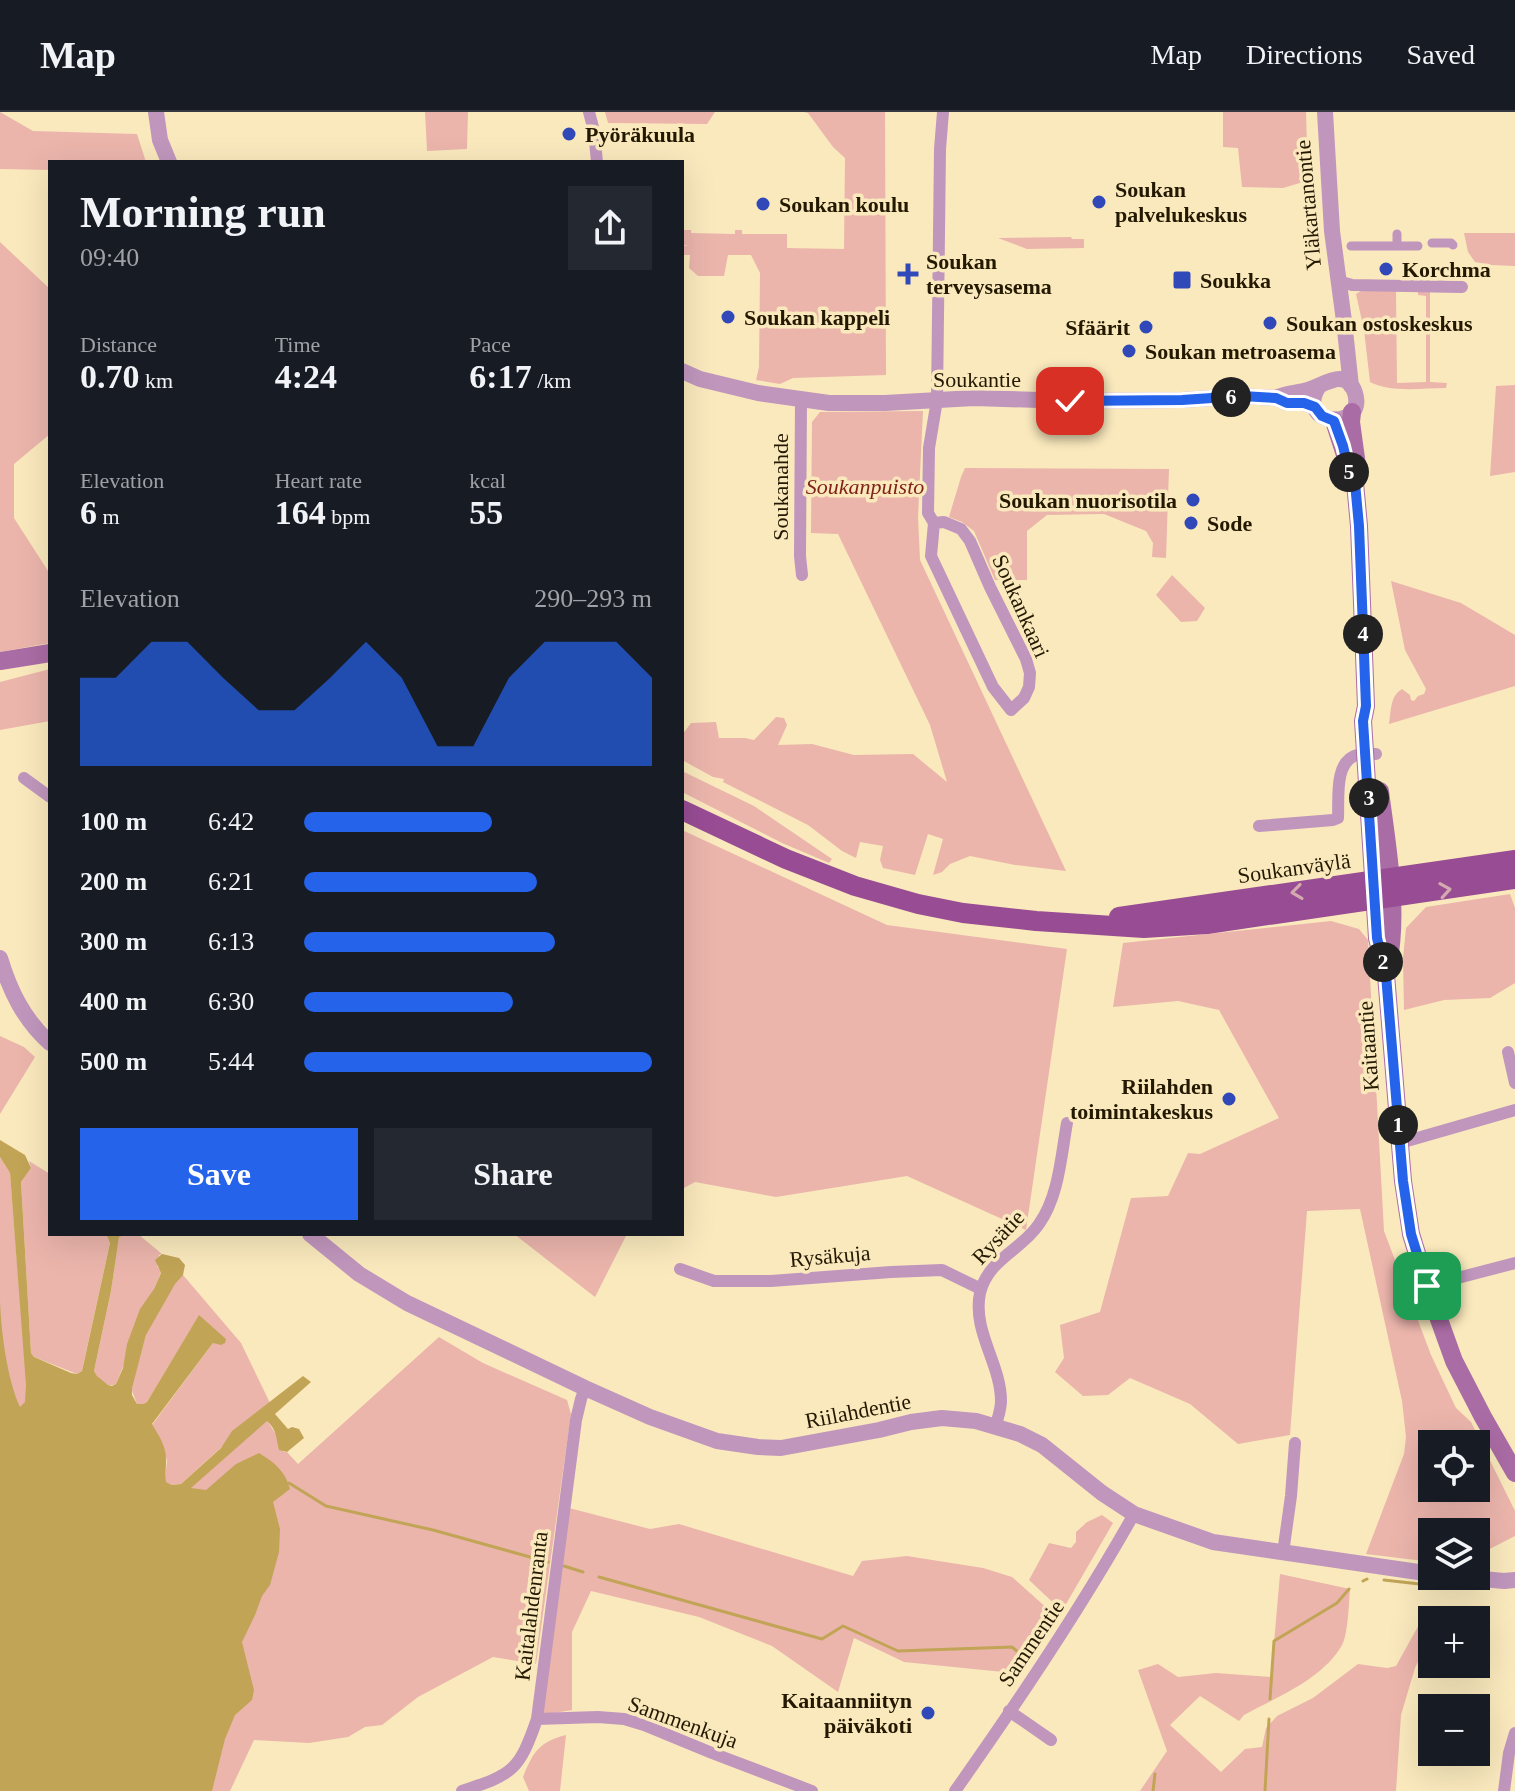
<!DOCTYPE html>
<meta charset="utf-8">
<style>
:root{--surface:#171b24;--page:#242831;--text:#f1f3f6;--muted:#9ea1a6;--line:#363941;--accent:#2563eb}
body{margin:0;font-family:Georgia,serif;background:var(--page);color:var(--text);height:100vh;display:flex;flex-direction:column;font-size:30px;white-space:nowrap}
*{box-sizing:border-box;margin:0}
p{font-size:26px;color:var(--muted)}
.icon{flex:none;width:44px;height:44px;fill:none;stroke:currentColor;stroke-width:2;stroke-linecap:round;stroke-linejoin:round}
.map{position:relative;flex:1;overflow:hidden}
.panel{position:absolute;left:48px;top:48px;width:636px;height:1076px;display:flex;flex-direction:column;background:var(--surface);border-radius:0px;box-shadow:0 8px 32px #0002}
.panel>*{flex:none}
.buttons{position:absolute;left:1418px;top:1318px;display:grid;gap:16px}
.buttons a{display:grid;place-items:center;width:72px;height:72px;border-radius:0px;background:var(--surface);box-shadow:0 8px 32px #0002;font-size:40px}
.pin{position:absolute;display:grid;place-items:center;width:68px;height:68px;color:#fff;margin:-34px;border-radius:16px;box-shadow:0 4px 12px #0006}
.km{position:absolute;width:40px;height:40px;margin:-20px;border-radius:50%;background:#222;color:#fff;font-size:22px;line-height:40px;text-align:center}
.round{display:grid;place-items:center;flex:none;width:84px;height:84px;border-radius:0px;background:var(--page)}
.summary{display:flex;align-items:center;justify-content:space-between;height:136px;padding:0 32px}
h1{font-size:44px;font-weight:800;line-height:60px}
.metrics{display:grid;grid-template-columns:repeat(3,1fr);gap:12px;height:136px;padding:8px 32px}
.metrics div{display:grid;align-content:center}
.metrics b{font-size:34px;font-weight:800}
.metrics small{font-size:22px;font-weight:400}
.metrics p{font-size:22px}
.chart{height:224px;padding:16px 32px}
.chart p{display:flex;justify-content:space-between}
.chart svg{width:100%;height:144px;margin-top:8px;fill:var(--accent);opacity:.7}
.primary-button{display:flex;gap:16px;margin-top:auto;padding:16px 32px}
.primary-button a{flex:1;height:92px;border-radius:0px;background:var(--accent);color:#fff;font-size:32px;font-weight:800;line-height:92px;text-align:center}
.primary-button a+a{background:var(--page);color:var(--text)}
ul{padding:0 32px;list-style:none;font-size:26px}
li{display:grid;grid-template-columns:128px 96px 1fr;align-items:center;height:60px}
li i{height:20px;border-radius:10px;background:var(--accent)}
header{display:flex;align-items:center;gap:48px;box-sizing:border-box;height:112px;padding:0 40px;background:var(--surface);border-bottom:2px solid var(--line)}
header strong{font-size:38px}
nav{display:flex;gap:44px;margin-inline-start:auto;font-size:28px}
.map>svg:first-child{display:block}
.green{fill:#ebb5ac;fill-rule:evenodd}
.water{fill:#c1a456}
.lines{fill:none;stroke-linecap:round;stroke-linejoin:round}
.stream{stroke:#c1a456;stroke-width:3}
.pedestrian{stroke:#c096bd;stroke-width:9}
.minor{stroke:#c096bd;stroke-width:12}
.tertiary{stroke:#c096bd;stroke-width:16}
.secondary{stroke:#aa6ca5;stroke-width:18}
.primary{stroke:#984c94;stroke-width:20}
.oneway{stroke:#d3aaad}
.route-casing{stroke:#fff;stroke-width:16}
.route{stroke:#2563eb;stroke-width:10}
.poi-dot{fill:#3148b9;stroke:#fae9bd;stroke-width:3}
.labels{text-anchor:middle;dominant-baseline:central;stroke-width:7;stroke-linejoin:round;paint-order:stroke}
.poi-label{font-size:22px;font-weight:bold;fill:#231800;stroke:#fae9bd;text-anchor:start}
.street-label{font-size:22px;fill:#231800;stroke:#fae9bd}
.park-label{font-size:22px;font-style:italic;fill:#822119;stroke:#fae9bd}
</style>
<header>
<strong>Map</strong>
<nav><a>Map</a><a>Directions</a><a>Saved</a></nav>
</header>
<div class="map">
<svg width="1515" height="1679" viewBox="0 0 1515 1679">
<rect width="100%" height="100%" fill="#fae9bd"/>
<path class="green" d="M0,0L33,19L137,22L146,50H50V58L0,57Z
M425,0H468L467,37L427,39Z
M605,0H715L707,12L608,11Z
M804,0H885L886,263L793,266L780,272L756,268L759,255L760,161L751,143H728L724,164H698L689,156L690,143H682V134H689L682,133V122L684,121V118H691V121L735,122V118H742V122H787V136L844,137L845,46L833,35L808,1Z
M1223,0H1306L1307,33L1303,70L1283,76L1242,75L1238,36L1223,35Z
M1464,121H1515V154L1491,153L1475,150L1468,140Z
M1071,125L1072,127H1084V136L1027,137L998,126Z
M0,130L50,177V322L14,352V406L50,462V531L0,540Z
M1361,179H1396L1397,271L1426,270V184L1418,183V179H1430V270L1447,271L1446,276C1422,276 1391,281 1370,270L1364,218L1356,182Z
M1515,273V360L1490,364L1496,274Z
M923,299L918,405L920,448L1066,759L1015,753L970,744L950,752L942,760L933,763L943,727L928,722L915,763L883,756L880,748L883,734L860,730L856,746L842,739L808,713L723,670L724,667L713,665L682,648V623L691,611L716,610L719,626H745L754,628L776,605L784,606L787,613L778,633L812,632L854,643L913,642L947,670L930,613L838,422L811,421L812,310L820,300Z
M965,356L1169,357L1166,446L1152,445L1153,431L1146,419L1104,402L1047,403L1027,419V468H995L974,419L962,410L949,405L961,365Z
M1172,463L1205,496L1197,509L1181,510L1156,483Z
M1391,469L1461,491L1515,523V574L1389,612C1391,599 1390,584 1402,577L1410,583L1411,588L1414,589L1418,584L1424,582L1426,577L1405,538Z
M50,557V609L0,618V570Z
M682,659L754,694L832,747L829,751L782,731L682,680Z
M682,718L887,813L1067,837L1026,1118L907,1064L776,1085L695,1070L682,1077Z
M1510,782L1515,796V871L1490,886L1444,888L1404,898L1403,846L1406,816L1426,795Z
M1331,809L1359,817L1368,828L1384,1119L1431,1243L1456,1296L1471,1310L1515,1399V1424L1476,1444V1420H1432V1450L1366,1442L1404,1342L1406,1325L1402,1289L1360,1097L1307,1099L1290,1323L1238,1332L1190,1292L1130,1266L1108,1283L1083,1284L1055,1260L1064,1246L1060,1213L1100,1200L1131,1086L1168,1084L1188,1041L1200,1042L1279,1006L1219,898L1178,889L1113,895L1123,831ZM1476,1332V1376H1432V1332Z
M0,924L24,935L35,945L0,1002Z
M0,1045L10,1061L25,1250L83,1275L0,1444Z
M29,1049L50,1062V1122H106L110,1131L84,1249L82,1259L77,1262L34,1245L31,1241L21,1070L31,1056Z
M127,1122H138L162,1142L159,1143L157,1154L161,1160L116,1272C107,1277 98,1267 94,1259L111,1179L119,1124Z
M514,1122H627L595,1185Z
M183,1163L241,1231L270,1291L181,1372L172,1373L165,1370L167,1348L152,1313L213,1231L199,1204L147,1290L143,1292H137L131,1276L146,1223L174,1165Z
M439,1225L483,1251L567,1288L571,1302L536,1552L493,1545L418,1585L382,1613L365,1615L348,1625L309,1631L254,1628L230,1679H52L142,1419L267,1308L278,1326V1332L284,1340H287L298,1352Z
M569,1396L650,1417L679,1412L853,1464L862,1449L907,1444L983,1456L1012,1465L1058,1506L1022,1562L904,1550L854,1526L838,1580L772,1534L699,1505L591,1479L572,1520V1598L542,1603Z
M1102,1403L1113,1411L1062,1499L1029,1468L1049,1431L1071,1436L1076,1430V1420L1087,1410Z
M1280,1462L1350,1477C1349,1490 1348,1523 1342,1533C1323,1567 1277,1585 1244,1603L1239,1609L1200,1584L1170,1613L1221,1660L1245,1637L1262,1635L1266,1616L1277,1604L1313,1586L1358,1552L1387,1556L1396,1554L1426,1500L1442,1499L1438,1508H1432V1521L1415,1556L1401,1603L1396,1679H1140L1167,1639L1138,1558L1158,1552L1178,1565L1216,1561L1271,1565Z
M566,1623L560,1679H529L523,1665C533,1640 539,1630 566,1623Z"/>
<path class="water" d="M0,1028L25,1043L31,1056L21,1070L31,1241L34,1245L71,1261L77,1262L82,1259L110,1131L106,1122H127L119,1125L111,1179L94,1259L97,1264L108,1273L112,1274L116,1272L123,1256L127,1232L140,1197L154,1177L161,1161L155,1148L162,1142L179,1146L185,1153L183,1163L175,1172L146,1223L132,1276V1283L137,1292H143L147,1290L199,1203L226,1227L225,1231L221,1233L213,1231L152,1312C159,1324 167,1335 166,1350C166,1357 165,1363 166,1370L172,1373L181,1372L221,1336L232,1319L303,1264L311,1270L275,1302L288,1317L292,1315L299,1317L304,1326L287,1340L279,1338C276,1326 277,1318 267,1309L191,1376L206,1378L236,1352L259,1341C274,1350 286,1360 290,1377L273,1390L280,1417L279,1440L270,1473L262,1484L255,1503L242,1530L254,1578L252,1588L235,1603L225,1627L212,1679H0V1188C1,1219 7,1267 20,1295L25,1290L26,1273L10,1061L0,1045Z"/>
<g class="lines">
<path class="stream" d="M289,1371L326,1394L433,1418L548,1450
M564,1454L583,1460
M599,1465L822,1527L843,1514L898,1539L1012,1535L1025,1546
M1384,1468L1446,1475
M1363,1469L1367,1467
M1270,1587L1274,1529L1337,1491L1349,1477
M1153,1679L1155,1662
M1265,1679L1269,1607"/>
<path class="pedestrian" d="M1397,122V134
M1432,131H1451L1453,133
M1351,134H1418"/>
<path class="minor" d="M589,0L594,19L597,50
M1338,169L1352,173L1462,175
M801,288L800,444L802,463
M934,411L944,410L961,417L970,429L990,475L1026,547L1030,561L1029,575L1024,586L1011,598L993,575L931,444L934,411L928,401L929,336L937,288L940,37L943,0
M24,666L50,685
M1259,714L1333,708L1338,706C1339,687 1334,649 1357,643C1363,642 1370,642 1376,642
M1508,940L1515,971
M1400,1031L1515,998
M680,1157L714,1169H771L891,1160L942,1158L981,1177
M1427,1174L1515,1151
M996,1313C998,1305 1001,1297 1001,1289C1001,1252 972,1219 980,1181C988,1147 1022,1138 1039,1112C1059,1084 1061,1044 1067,1011
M1283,1441L1291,1384L1295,1331
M1009,1599L1051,1628
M537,1607L598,1605L624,1607L644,1613L712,1641L812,1679
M462,1679C513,1662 519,1659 537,1607L576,1308L581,1287L585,1276
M955,1679C1018,1590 1080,1498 1134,1402
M1504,1679L1509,1641L1515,1621"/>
<path class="tertiary" d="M156,0L160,28L169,50
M1325,0L1332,119L1344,209L1351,274
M682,259L700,267L758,281L829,291H885L974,286L1070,289L1182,288L1242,284L1276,286L1287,291H1304L1315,295
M1278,285C1288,281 1297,281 1308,278C1323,274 1346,254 1355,281C1367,320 1293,314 1319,274
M0,846C10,879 24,908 50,931
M310,1122L359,1162L407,1191L585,1276L650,1305L717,1329L758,1335L781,1336L879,1318L911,1310L942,1306L976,1309L1020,1322L1042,1333L1102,1381L1134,1402L1213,1430L1432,1462
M1449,1464L1504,1469L1515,1468"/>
<path class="secondary" d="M1352,300L1351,310L1358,361L1355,371L1359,414L1366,594L1363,609L1377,826L1386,863L1403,1069L1411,1122L1427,1174L1454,1249L1483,1305L1515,1361
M1334,309L1346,346
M0,549L50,541
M1380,679C1387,735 1399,797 1388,853"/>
<path class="primary" d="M682,698L786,747L855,774L918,792L963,801L1036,809L1144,816L1207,812L1515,767
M1119,805L1515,748"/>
</g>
<defs><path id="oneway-chevron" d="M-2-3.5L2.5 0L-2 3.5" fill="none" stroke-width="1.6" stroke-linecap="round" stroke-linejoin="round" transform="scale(2)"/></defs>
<g class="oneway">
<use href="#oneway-chevron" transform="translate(1445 778) rotate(-9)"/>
<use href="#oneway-chevron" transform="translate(1297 780) rotate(172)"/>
</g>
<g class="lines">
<defs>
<path id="route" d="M1070,289L1182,288L1242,284L1276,286L1287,291H1304L1315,295L1322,304L1334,309L1343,334L1349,359L1355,371L1359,414L1366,594L1363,609L1377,826L1386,863L1403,1069L1411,1122L1427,1174"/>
</defs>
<use href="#route" class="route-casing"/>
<use href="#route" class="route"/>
</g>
<g class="poi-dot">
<circle cx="569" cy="22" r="8"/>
<circle cx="1099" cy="90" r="8"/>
<circle cx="763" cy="92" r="8"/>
<circle cx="1386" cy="157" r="8"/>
<path d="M904 150h8v8h8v8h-8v8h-8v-8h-8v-8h8z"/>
<rect x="1172" y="158" width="20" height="20" rx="4"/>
<circle cx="728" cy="205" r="8"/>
<circle cx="1270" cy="211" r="8"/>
<circle cx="1146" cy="215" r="8"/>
<circle cx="1129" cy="239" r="8"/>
<circle cx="1193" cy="388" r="8"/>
<circle cx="1191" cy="411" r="8"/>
<circle cx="1229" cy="987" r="8"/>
<circle cx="928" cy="1601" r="8"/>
</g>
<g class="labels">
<g class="poi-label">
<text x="585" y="22">Pyöräkuula</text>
<text x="1115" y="77">Soukan<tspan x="1115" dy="25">palvelukeskus</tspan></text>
<text x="779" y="92">Soukan koulu</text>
<text x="926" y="149">Soukan<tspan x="926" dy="25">terveysasema</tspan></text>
<text x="1402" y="157">Korchma</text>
<text x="1200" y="168">Soukka</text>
<text x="744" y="205">Soukan kappeli</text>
<text x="1286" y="211">Soukan ostoskeskus</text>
<text x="1130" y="215" text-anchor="end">Sfäärit</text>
<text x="1145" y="239">Soukan metroasema</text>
<text x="1177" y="388" text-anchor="end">Soukan nuorisotila</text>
<text x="1207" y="411">Sode</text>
<text x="1213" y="974" text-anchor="end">Riilahden<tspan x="1213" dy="25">toimintakeskus</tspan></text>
<text x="912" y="1588" text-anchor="end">Kaitaanniityn<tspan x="912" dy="25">päiväkoti</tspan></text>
</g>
<g class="street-label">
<text transform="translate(1308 93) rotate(-95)">Yläkartanontie</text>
<text x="977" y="267">Soukantie</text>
<text transform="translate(780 375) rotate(-90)">Soukanahde</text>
<text transform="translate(1021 494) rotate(66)">Soukankaari</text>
<text transform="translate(1294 756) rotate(-8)">Soukanväylä</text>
<text transform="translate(1368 934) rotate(-94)">Kaitaantie</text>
<text transform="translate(998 1125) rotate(-47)">Rysätie</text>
<text transform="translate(830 1144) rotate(-5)">Rysäkuja</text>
<text transform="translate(858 1299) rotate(-11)">Riilahdentie</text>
<text transform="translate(531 1494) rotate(-83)">Kaitalahdenranta</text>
<text transform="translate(1031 1531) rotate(-56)">Sammentie</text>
<text transform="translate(683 1610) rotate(20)">Sammenkuja</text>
</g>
<g class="park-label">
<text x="865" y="374">Soukanpuisto</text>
</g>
</g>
</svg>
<div class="buttons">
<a><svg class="icon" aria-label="locate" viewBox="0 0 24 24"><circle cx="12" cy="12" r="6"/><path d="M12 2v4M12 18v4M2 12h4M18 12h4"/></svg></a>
<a><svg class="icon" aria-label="layers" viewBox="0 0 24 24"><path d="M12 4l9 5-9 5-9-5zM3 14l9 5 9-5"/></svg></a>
<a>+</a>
<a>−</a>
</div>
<div class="pin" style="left:1427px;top:1174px;background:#1e9e55"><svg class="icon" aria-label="arrive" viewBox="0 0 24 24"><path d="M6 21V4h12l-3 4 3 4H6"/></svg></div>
<div class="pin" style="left:1070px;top:289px;background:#d93025"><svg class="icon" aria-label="check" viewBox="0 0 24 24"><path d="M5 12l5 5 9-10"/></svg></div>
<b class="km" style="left:1398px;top:1013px">1</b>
<b class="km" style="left:1383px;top:850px">2</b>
<b class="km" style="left:1369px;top:686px">3</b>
<b class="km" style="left:1363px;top:522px">4</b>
<b class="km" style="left:1349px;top:360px">5</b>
<b class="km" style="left:1231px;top:285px">6</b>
<section class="panel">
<div class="summary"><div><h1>Morning run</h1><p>09:40</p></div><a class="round"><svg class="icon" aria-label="share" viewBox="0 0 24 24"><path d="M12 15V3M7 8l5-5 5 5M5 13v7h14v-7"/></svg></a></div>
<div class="metrics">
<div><p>Distance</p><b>0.70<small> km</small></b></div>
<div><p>Time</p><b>4:24</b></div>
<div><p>Pace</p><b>6:17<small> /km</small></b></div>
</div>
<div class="metrics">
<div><p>Elevation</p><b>6<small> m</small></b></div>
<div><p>Heart rate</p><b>164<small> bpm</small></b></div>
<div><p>kcal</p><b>55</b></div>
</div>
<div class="chart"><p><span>Elevation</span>290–293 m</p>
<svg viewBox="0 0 160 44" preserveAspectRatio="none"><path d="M0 44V17L10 17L20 6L30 6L40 17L50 27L60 27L70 17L80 6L90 17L100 38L110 38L120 17L130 6L140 6L150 6L160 17V44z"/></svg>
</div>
<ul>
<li><b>100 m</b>6:42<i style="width:54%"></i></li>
<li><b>200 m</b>6:21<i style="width:67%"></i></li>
<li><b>300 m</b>6:13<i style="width:72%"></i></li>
<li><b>400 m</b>6:30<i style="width:60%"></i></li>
<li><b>500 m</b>5:44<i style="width:100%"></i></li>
</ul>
<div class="primary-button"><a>Save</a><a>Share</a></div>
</section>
</div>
